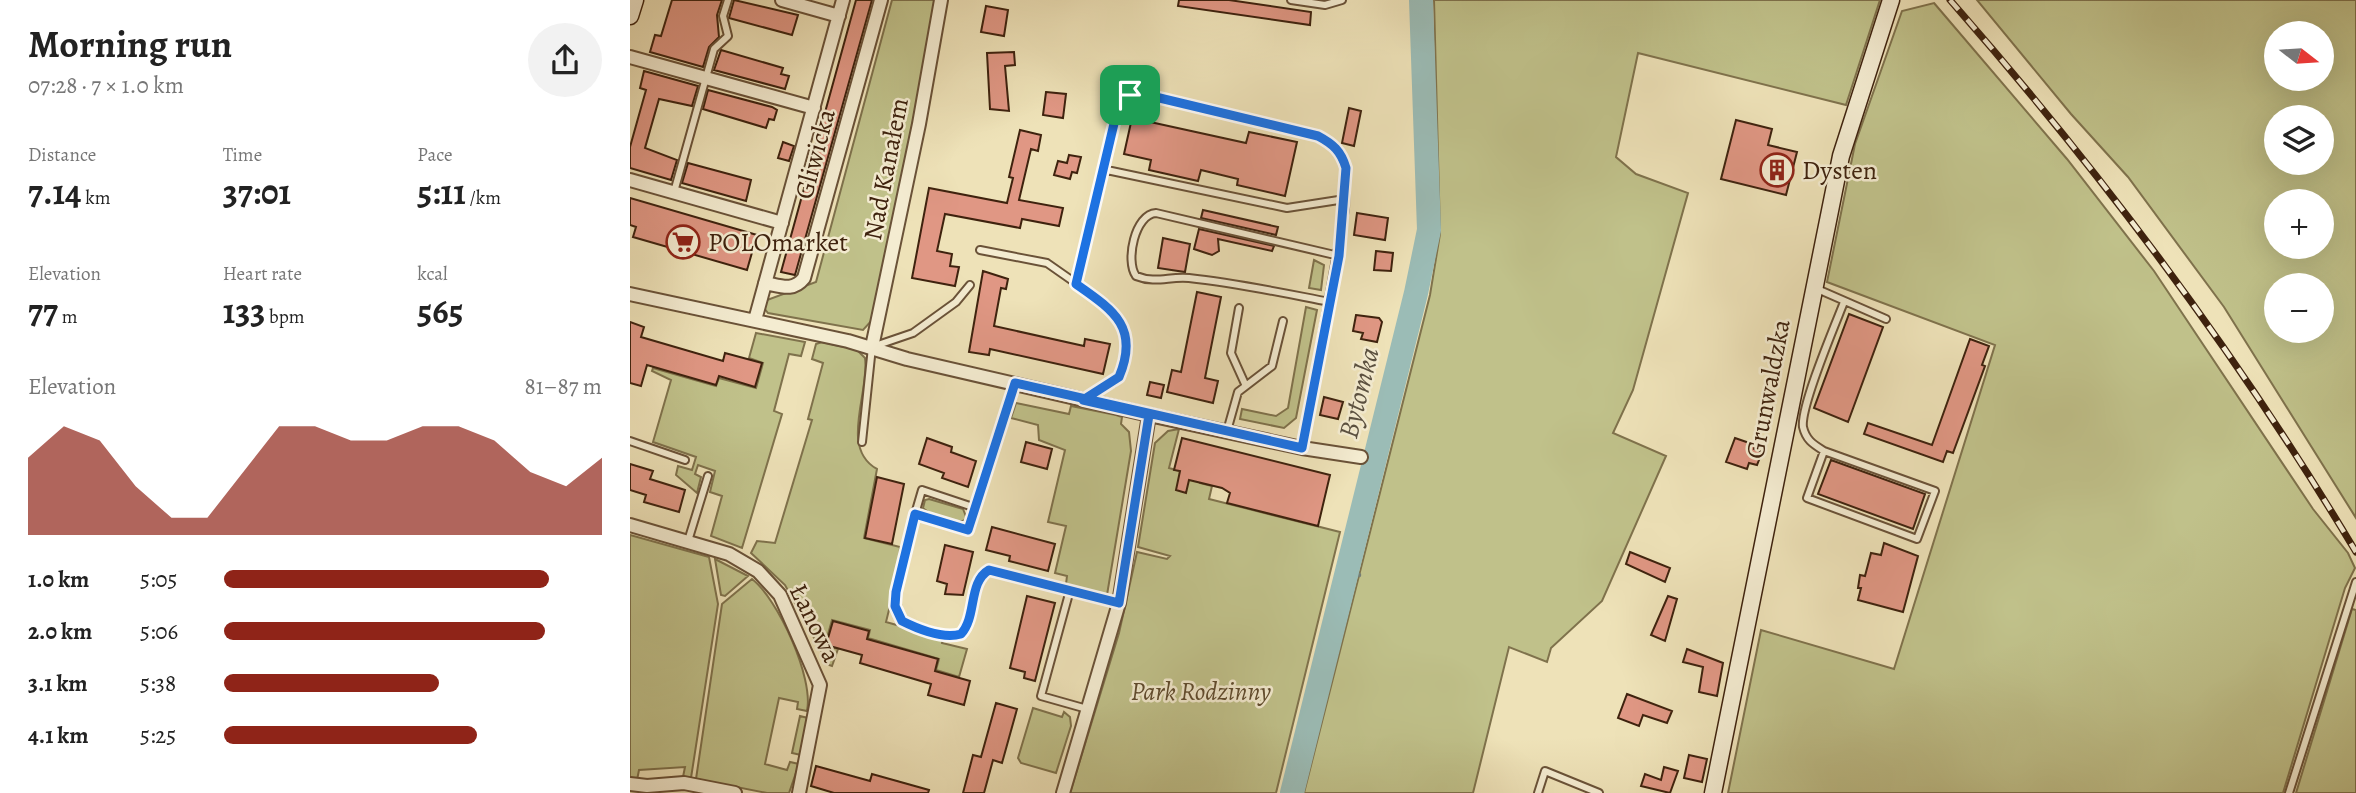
<!DOCTYPE html>
<meta charset="utf-8">
<style>
:root{--surface:#fff;--page:#f2f2f2;--text:#222;--muted:#767676;--accent:#8f2418}
body{margin:0;font-family:Alegreya,serif;background:var(--page);color:var(--text);height:100vh;display:flex;flex-direction:column;font-size:26px;white-space:nowrap}
*{box-sizing:border-box;margin:0}
p{font-size:23px;color:var(--muted)}
.icon{flex:none;width:38px;height:38px;fill:none;stroke:currentColor;stroke-width:2;stroke-linecap:round;stroke-linejoin:round}
.map{position:relative;flex:1;overflow:hidden}
.drawer{display:flex;flex-direction:column;background:var(--surface);width:630px}
.drawer>*{flex:none}
.needle{width:46px;rotate:107deg}
.buttons{position:absolute;left:1634px;top:21px;display:grid;gap:14px}
.buttons a{display:grid;place-items:center;width:70px;height:70px;border-radius:50%;background:var(--surface);box-shadow:0 7px 28px #0002;font-size:35px}
.pin{position:absolute;display:grid;place-items:center;width:60px;height:60px;color:#fff;margin:-30px;border-radius:14px;box-shadow:0 4px 10px #0006}
.round{display:grid;place-items:center;flex:none;width:74px;height:74px;border-radius:37px;background:var(--page)}
.overview{display:flex;align-items:center;justify-content:space-between;height:119px;padding:0 28px}
h1{font-size:38px;font-weight:700;line-height:52px}
.figures{display:grid;grid-template-columns:repeat(3,1fr);gap:10px;height:119px;padding:7px 28px}
.figures div{display:grid;align-content:center}
.figures b{font-size:35px;font-weight:700}
.figures small{font-size:19px;font-weight:400}
.figures p{font-size:19px}
.chart{height:196px;padding:14px 28px}
.chart p{display:flex;justify-content:space-between}
.chart svg{width:100%;height:126px;margin-top:7px;fill:var(--accent);opacity:.7}
ul{padding:0 28px;list-style:none;font-size:23px}
li{display:grid;grid-template-columns:112px 84px 1fr;align-items:center;height:52px}
li i{height:18px;border-radius:9px;background:var(--accent)}
main{display:flex;flex:1;min-height:0}
.map>svg:first-child{display:block}
.green{fill:#c0c18a;stroke:#7f724c;stroke-width:2;fill-rule:evenodd}
.lines{fill:none;stroke-linecap:round;stroke-linejoin:round}
.stream{stroke:#767e73;stroke-width:4.5}
.river{stroke:#9bbcb6;stroke-width:24}
.building{fill:#e09784;stroke:#3e220e;stroke-width:2}
.lane-casing{stroke:#6a5238;stroke-width:10}
.street-casing{stroke:#6a5238;stroke-width:16}
.secondary-casing{stroke:#3e220e;stroke-width:19}
.lane{stroke:#f4ecd1;stroke-width:6}
.street{stroke:#f4ecd1;stroke-width:12}
.secondary{stroke:#f4ecd1;stroke-width:16}
.rail-casing{stroke:#3e220e;stroke-width:7}
.rail{stroke:#f4ecd1;stroke-width:4.5;stroke-dasharray:13;stroke-linecap:butt}
.route-casing{stroke:#fff;stroke-width:14}
.route{stroke:#1a73e8;stroke-width:9}
.labels{text-anchor:middle;dominant-baseline:central;stroke-width:5;stroke-linejoin:round;paint-order:stroke}
.street-label{font-size:26px;fill:#3e220e;stroke:#f4ecd1}
.poi-label{font-size:26px;fill:#3e220e;stroke:#f4ecd1;text-anchor:start}
.park-label{font-size:26px;font-style:italic;fill:#5e4a2d;stroke:#f4ecd1}
.water-label{font-size:28px;font-style:italic;fill:#5a5040;stroke:#f4ecd1}
</style>
<main>
<section class="drawer">
<div class="overview"><div><h1>Morning run</h1><p>07:28 · 7 × 1.0 km</p></div><a class="round"><svg class="icon" aria-label="share" viewBox="0 0 24 24"><path d="M12 15V3M7 8l5-5 5 5M5 13v7h14v-7"/></svg></a></div>
<div class="figures">
<div><p>Distance</p><b>7.14<small> km</small></b></div>
<div><p>Time</p><b>37:01</b></div>
<div><p>Pace</p><b>5:11<small> /km</small></b></div>
</div>
<div class="figures">
<div><p>Elevation</p><b>77<small> m</small></b></div>
<div><p>Heart rate</p><b>133<small> bpm</small></b></div>
<div><p>kcal</p><b>565</b></div>
</div>
<div class="chart"><p><span>Elevation</span>81–87 m</p>
<svg viewBox="0 0 160 44" preserveAspectRatio="none"><path d="M0 44V17L10 6L20 11L30 27L40 38L50 38L60 22L70 6L80 6L90 11L100 11L110 6L120 6L130 11L140 22L150 27L160 17V44z"/></svg>
</div>
<ul>
<li><b>1.0 km</b>5:05<i style="width:86%"></i></li>
<li><b>2.0 km</b>5:06<i style="width:85%"></i></li>
<li><b>3.1 km</b>5:38<i style="width:57%"></i></li>
<li><b>4.1 km</b>5:25<i style="width:67%"></i></li>
</ul>
</section>
<div class="map">
<svg width="1726" height="793" viewBox="0 0 1726 793">
<rect width="100%" height="100%" fill="#eee2b8"/>
<filter id="stains"><feTurbulence type="fractalNoise" baseFrequency=".00286" numOctaves="4"/><feColorMatrix values="0 0 0 0 .2 0 0 0 0 .09 0 0 0 0 .02 0 0 0 .5 -.17"/></filter>
<radialGradient id="worn" r=".72"><stop offset=".6" stop-color="#630" stop-opacity="0"/><stop offset="1" stop-color="#630" stop-opacity=".3"/></radialGradient>
<path class="green" d="M262,0H307L244,318L233,330L138,313L134,308L137,300L186,282Z
M804,0H1250L1216,105L1008,53L986,157L1006,174L1058,193L1003,390L983,433L1036,456L972,601L921,648L917,662L879,647L843,793H674L800,295L810,234Z
M1347,0H1726V518L1594,307L1498,177L1441,114ZM1647,33H1692V79H1647ZM1647,117H1692V163H1647ZM1647,201H1692V247H1647ZM1692,285V331H1647V285Z
M1304,3L1437,159L1524,271L1683,509L1718,553L1725,568L1715,588L1653,793H1098L1131,630L1264,669L1365,345L1197,282L1225,144L1272,11Z
M684,260L694,265L691,290L679,288Z
M676,307L687,310L666,418L654,428L610,419L612,409L646,416L658,408Z
M126,333L175,342L171,356L159,354L144,411L152,414L112,548L81,536L92,496L80,492L85,471L68,465L65,474L71,477L67,493L46,475L48,466L62,470L66,457L23,442L41,380L22,371L23,368L86,386L89,378L126,388L133,363L119,358Z
M192,342L227,350L235,358C240,392 209,448 247,469L234,538L270,547L269,569L256,622L313,638L312,643L337,649L329,677L306,670L309,659L238,638L240,630L202,620L195,645L208,649L202,666L199,665L155,585L121,553L127,541L145,543L182,420L178,419L193,363L182,359L186,344Z
M386,403L439,414L441,406L486,415L492,417L491,424L499,432L501,451L477,595L436,584L437,576L425,573L436,526L418,522L435,450L409,440L408,425L381,418Z
M549,429L539,468L571,477L570,483L582,486L579,499L710,532L646,793H440L489,633L507,552L537,559L540,556L508,547L525,443L538,431Z
M299,499L333,509L337,519C326,526 303,517 293,508L295,500Z
M0,535L79,557L88,604L61,778L53,777L55,767L9,770L7,780L0,778Z
M85,559L118,576L95,596L91,595Z
M122,579C148,599 184,678 177,711L167,709L168,702L149,698L135,764L157,770L160,762L169,764L159,793H137L66,779L92,604Z
M1722,609L1726,610V793H1666Z
M403,708L432,717L434,712L440,717L441,726L426,773L391,763L388,758Z
M170,716L178,718L171,755L162,753Z"/>
<g class="lines">
<path class="stream" d="M716,571L729,575"/>
<path class="river" d="M662,793L786,293L799,230L791,0"/>
</g>
<path class="building" d="M42,0H92L87,15L89,37L79,47L73,67L20,52L25,35L31,36Z
M104,0L168,15L162,35L99,18Z
M226,0H242L165,275L151,272Z
M549,0H599L681,12L680,25L548,6Z
M356,6L378,10L374,36L351,32Z
M91,50L153,68L151,74L159,76L155,89L84,70Z
M384,52L385,65L375,66L379,111L360,109L357,53Z
M14,71L68,86L62,106L29,99L15,148L47,160L41,180L0,168V147L16,90L10,88Z
M78,90L142,107L147,110L144,120L139,119L136,128L73,109Z
M416,92L436,94L433,118L413,115Z
M719,108L731,111L724,146L712,143Z
M502,118L616,143L619,132L667,142L655,196L607,185L608,179L571,170L568,181L519,170L521,160L494,154Z
M1106,120L1142,129L1138,145L1167,152L1156,195L1091,179Z
M390,130L411,135L408,151L401,149L389,200L433,208L429,226L392,219L390,228L315,214L307,251L322,254L320,266L329,267L325,286L282,278L299,188L377,203L383,178L379,177Z
M153,142L164,146L159,161L148,158Z
M439,155L451,157L447,173L442,172L440,179L424,175L428,161L437,163Z
M58,163L121,180L116,201L52,183Z
M0,198L127,235L117,270L3,237L6,227L0,225Z
M573,210L648,227L646,235L571,218Z
M727,213L758,218L755,240L724,235Z
M569,229L644,246L642,251L588,239L589,251L582,255L564,249Z
M533,238L560,244L555,272L528,268Z
M746,251L763,253L761,271L744,270Z
M353,271L378,279L376,289L371,288L364,326L454,346L455,339L480,344L473,374L360,349L359,355L339,352Z
M567,292L591,297L575,378L588,381L583,403L537,392L542,370L551,372Z
M1219,314L1253,327L1218,422L1184,408Z
M726,315L749,318L752,322L747,342L731,339L733,333L723,331Z
M0,322L14,327L11,337L93,361L95,353L132,363L125,387L89,376L86,385L17,365L11,386L0,383Z
M1340,339L1359,346L1352,365L1355,366L1323,453L1317,451L1313,462L1234,434L1238,423L1302,445Z
M520,382L534,385L531,398L517,395Z
M694,397L713,402L708,419L690,415Z
M297,438L322,447L321,452L346,461L338,487L312,478L314,473L289,464Z
M552,438L700,475L688,526L597,503L600,493L592,488L559,480L556,493L546,490L550,471L544,470Z
M1105,438L1125,445L1124,449L1132,452L1127,465L1119,463L1117,469L1096,462Z
M396,442L422,449L417,469L391,462Z
M1201,460L1295,494L1283,529L1188,494Z
M0,464L23,471L20,479L55,490L49,512L14,502L16,495L0,490Z
M247,477L274,484L262,544L235,538Z
M362,527L425,544L418,571L379,561L380,556L356,550Z
M1254,543L1288,556L1273,612L1228,600L1231,588H1228L1230,575L1235,576L1241,553L1251,555Z
M315,545L343,552L333,595L315,594L317,584L307,581Z
M1000,552L1040,568L1035,582L996,564Z
M397,596L425,603L405,681L394,678L395,672L380,668Z
M1038,596L1047,599L1035,641L1021,635Z
M203,621L239,631L237,639L308,659L305,671L340,681L334,705L298,695L301,684L230,663L232,655L196,645Z
M1057,649L1093,663L1087,696L1069,692L1073,667L1053,662Z
M997,694L1042,711L1037,723L1013,715L1009,726L988,718Z
M366,703L387,709L372,763L363,760L354,793H333L343,755L351,757Z
M1059,755L1077,759L1072,782L1054,778Z
M186,766L240,781L242,774L299,790L298,793H204L181,786Z
M1034,767L1048,771L1040,793L1011,786L1015,774L1031,780Z"/>
<g class="lines">
<defs>
<path id="lane" d="M661,0L695,5L712,0
M472,169L657,208L715,199
M44,192L84,49L98,36L93,16L98,0
M350,250L417,263L477,305L489,319L497,347L493,368L483,383L456,398
M446,284L487,111L501,95L513,94L688,136L702,144L712,156L716,168L715,209L672,448
M1185,288L1256,319
M700,302C653,293 607,283 559,278C539,276 526,284 506,276C495,261 505,214 526,213L709,256
M609,308L601,353L615,384
M385,384L338,530L285,514L266,592L268,616C278,630 315,639 331,634C348,617 338,582 359,570L489,603
M597,431L608,392L642,366L653,321
M0,441L55,460
M232,442L242,347L283,333L326,302L340,285
M1194,451L1177,498L1287,539L1305,491L1194,451C1183,444 1176,440 1173,427C1170,407 1205,325 1214,302
M285,514L292,490L346,508
M58,541L78,476
M440,590L411,696L457,709
M908,793L915,771L969,793
M1659,793L1726,582"/>
<path id="street" d="M152,0L209,16
M0,57L184,108
M0,180L152,223
M135,283C151,286 163,292 174,278L251,0
M0,294L218,341L277,359L519,415L672,448L731,457
M125,320L213,0
M242,347L289,124L311,0
M0,525L99,554L128,571L150,595L190,685L169,793
M0,784L17,786L54,783L105,793
M433,793L489,603L519,415"/>
<path id="secondary" d="M0,16L5,0
M1083,793L1211,156L1261,0"/>
</defs>
<use href="#lane" class="lane-casing"/>
<use href="#street" class="street-casing"/>
<use href="#secondary" class="secondary-casing"/>
<use href="#lane" class="lane"/>
<use href="#street" class="street"/>
<use href="#secondary" class="secondary"/>
<defs>
<path id="rail" d="M1320,0C1471,172 1609,356 1726,552"/>
</defs>
<use href="#rail" class="rail-casing"/>
<use href="#rail" class="rail"/>
</g>
<g class="lines">
<defs>
<path id="route" d="M500,95L487,111L446,284C483,310 510,327 489,377L453,400L519,415L489,603L359,570C338,582 347,617 331,634C313,639 288,629 272,621L265,606L266,592L285,514L338,530L385,383L672,448L709,256L716,168C711,151 703,144 688,136L513,94L500,95"/>
</defs>
<use href="#route" class="route-casing"/>
<use href="#route" class="route"/>
</g>
<defs>
<symbol id="building-ring" viewBox="-11 -11 22 22"><circle r="9.5" fill="#f4ecd1" stroke="#8f2418" stroke-width="1.5"/><path d="M-4-6H4V6H1V3H-1V6H-4ZM-2.5-4.3h1.7v1.8h-1.7ZM.8-4.3h1.7v1.8H.8ZM-2.5-1h1.7V.8h-1.7ZM.8-1h1.7V.8H.8Z" fill="#8f2418"/></symbol>
<symbol id="supermarket-ring" viewBox="-11 -11 22 22"><circle r="9.5" fill="#f4ecd1" stroke="#8f2418" stroke-width="1.5"/><path d="M-6-5.5h2.5l.6 2H6L4.5 2H-2.5L-4.4-4H-6ZM-1.5 3.2a1.3 1.3 0 1 0 .1 0ZM3 3.2a1.3 1.3 0 1 0 .1 0Z" fill="#8f2418"/></symbol>
</defs>
<g fill-rule="evenodd">
<use href="#building-ring" x="1128" y="151" width="38" height="38"/>
<use href="#supermarket-ring" x="34" y="223" width="38" height="38"/>
</g>
<g class="labels">
<g class="street-label">
<text transform="translate(185 154) rotate(-75)">Gliwicka</text>
<text transform="translate(256 169) rotate(-79)">Nad Kanałem</text>
<text transform="translate(1138 389) rotate(-79)">Grunwaldzka</text>
<text transform="translate(185 623) rotate(64)">Łanowa</text>
</g>
<g class="poi-label">
<text x="1172" y="170">Dysten</text>
<text x="78" y="242">POLOmarket</text>
</g>
<g class="park-label">
<text x="571" y="691">Park Rodzinny</text>
</g>
<g class="water-label">
<text transform="translate(729 393) rotate(-76)">Bytomka</text>
</g>
</g>
<rect width="100%" height="100%" filter="url(#stains)"/>
<rect width="100%" height="100%" fill="url(#worn)"/>
</svg>
<div class="buttons">
<a><svg class="needle" viewBox="-14 -14 28 28"><path d="M0-13l5 13h-10z" fill="#e53935"/><path d="M0 13l5-13h-10z" fill="#767676"/></svg></a>
<a><svg class="icon" aria-label="layers" viewBox="0 0 24 24"><path d="M12 4l9 5-9 5-9-5zM3 14l9 5 9-5"/></svg></a>
<a>+</a>
<a>−</a>
</div>
<div class="pin" style="left:500px;top:95px;background:#1e9e55"><svg class="icon" aria-label="arrive" viewBox="0 0 24 24"><path d="M6 21V4h12l-3 4 3 4H6"/></svg></div>
</div>
</main>
